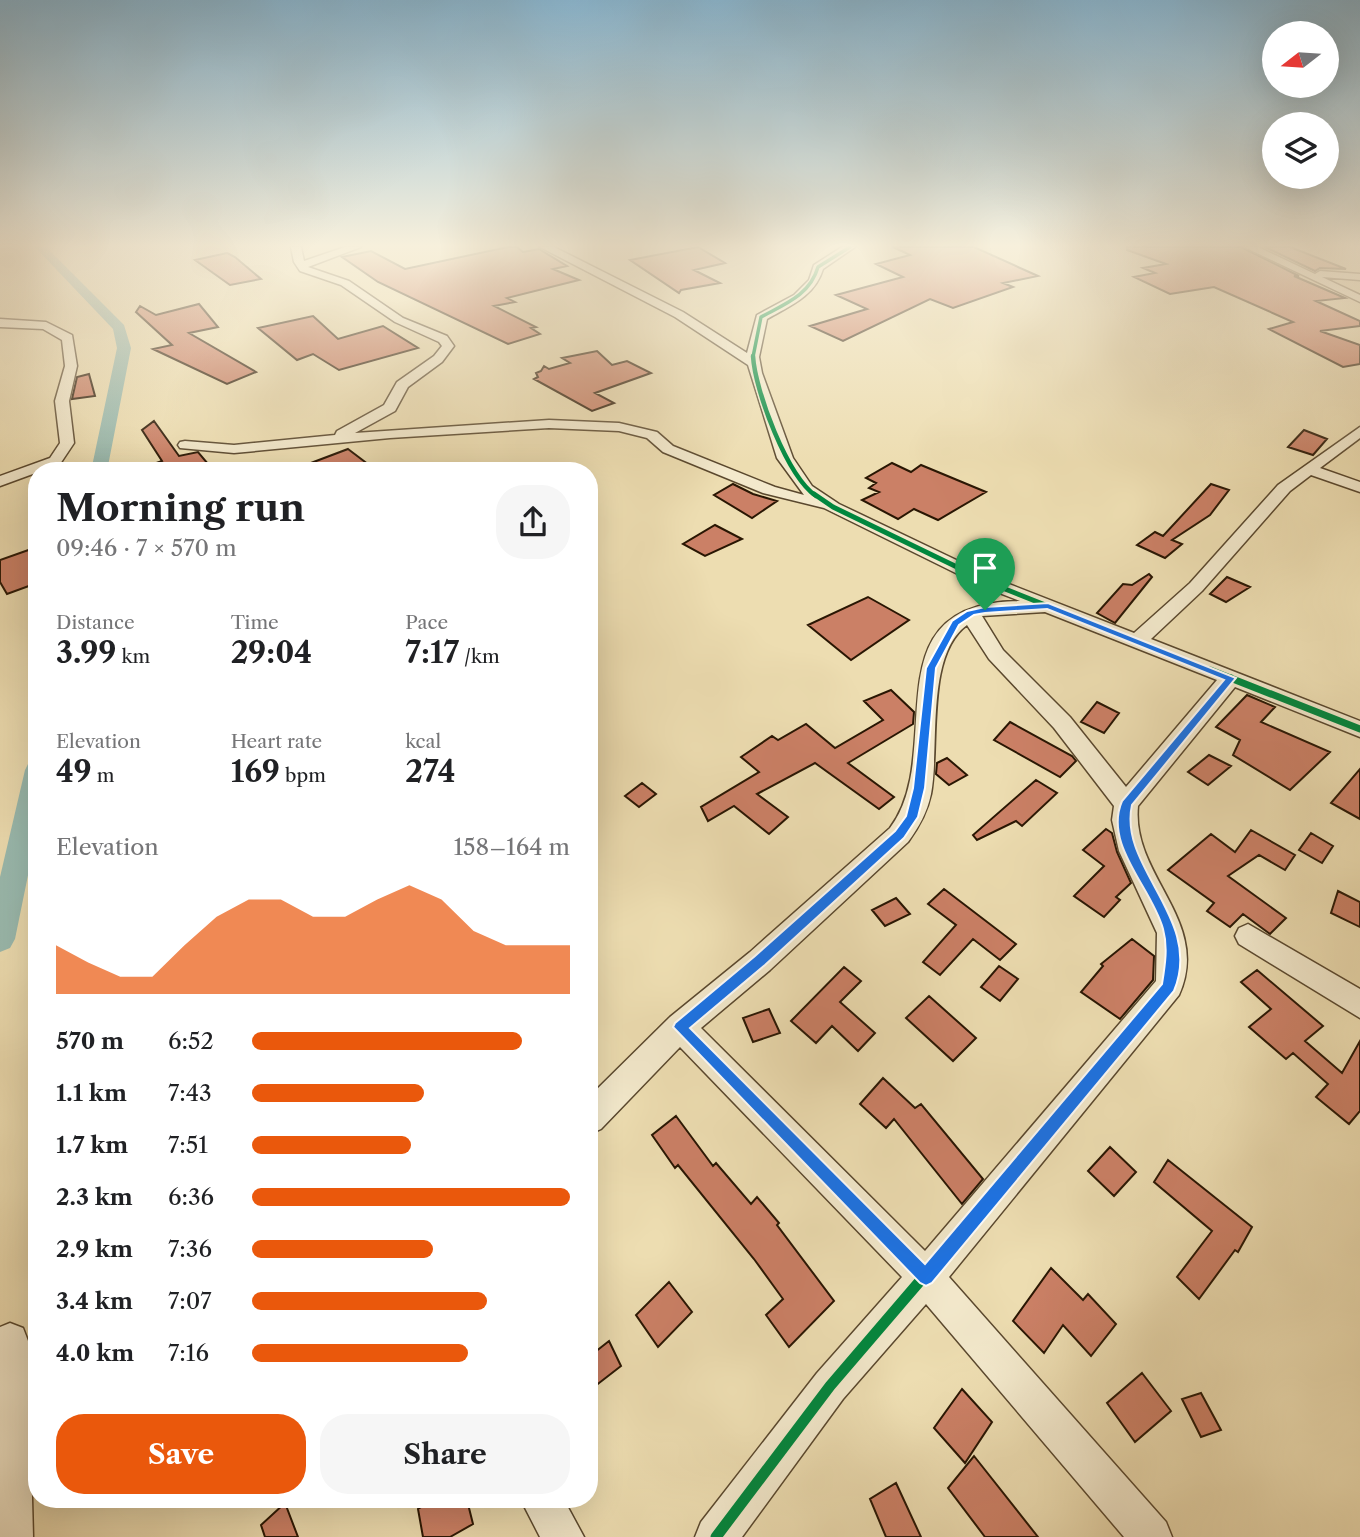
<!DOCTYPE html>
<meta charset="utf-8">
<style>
:root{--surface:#fff;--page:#f6f6f6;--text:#202124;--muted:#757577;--accent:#ea580c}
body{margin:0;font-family:"Libre Caslon Text",serif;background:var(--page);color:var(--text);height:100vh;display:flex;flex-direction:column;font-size:26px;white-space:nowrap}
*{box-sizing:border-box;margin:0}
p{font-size:23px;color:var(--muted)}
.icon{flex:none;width:38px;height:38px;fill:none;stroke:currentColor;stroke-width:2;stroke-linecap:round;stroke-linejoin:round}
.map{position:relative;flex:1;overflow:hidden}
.sheet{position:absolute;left:28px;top:462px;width:570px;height:1046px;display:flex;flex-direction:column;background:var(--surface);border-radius:28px;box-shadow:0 7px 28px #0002}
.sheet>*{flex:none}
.needle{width:46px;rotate:253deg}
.tools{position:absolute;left:1262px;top:21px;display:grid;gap:14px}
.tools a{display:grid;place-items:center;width:77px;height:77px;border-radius:50%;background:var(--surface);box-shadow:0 7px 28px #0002;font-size:35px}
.pin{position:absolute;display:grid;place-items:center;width:60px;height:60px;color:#fff;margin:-72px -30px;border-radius:50% 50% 50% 0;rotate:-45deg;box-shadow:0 0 7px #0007}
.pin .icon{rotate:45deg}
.round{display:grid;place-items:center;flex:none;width:74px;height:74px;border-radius:28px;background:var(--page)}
.head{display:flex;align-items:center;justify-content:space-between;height:119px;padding:0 28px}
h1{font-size:38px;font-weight:700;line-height:52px}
.figures{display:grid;grid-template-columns:repeat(3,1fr);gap:10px;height:119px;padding:7px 28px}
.figures div{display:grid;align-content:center}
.figures b{font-size:30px;font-weight:700}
.figures small{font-size:19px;font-weight:400}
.figures p{font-size:19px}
.chart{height:196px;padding:14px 28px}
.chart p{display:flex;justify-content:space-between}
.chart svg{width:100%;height:126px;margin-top:7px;fill:var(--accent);opacity:.7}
.button{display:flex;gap:14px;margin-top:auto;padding:14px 28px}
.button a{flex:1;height:80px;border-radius:28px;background:var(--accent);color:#fff;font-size:28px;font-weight:700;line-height:80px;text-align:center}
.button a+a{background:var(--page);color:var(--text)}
ul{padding:0 28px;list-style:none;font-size:23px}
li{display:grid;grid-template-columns:112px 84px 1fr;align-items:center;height:52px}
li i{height:18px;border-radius:9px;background:var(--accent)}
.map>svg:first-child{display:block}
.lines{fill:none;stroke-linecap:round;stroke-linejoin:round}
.canal{fill:#9abbb0;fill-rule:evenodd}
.building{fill:#cb8066;stroke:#291603;stroke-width:2}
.street-casing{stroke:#5a482e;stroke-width:3}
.street{fill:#f3e9cc;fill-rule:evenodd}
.cycleway-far5-casing{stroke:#f3e9cc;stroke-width:5}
.cycleway-far4-casing{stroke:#f3e9cc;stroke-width:7}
.cycleway-far3-casing{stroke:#f3e9cc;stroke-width:9}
.cycleway-far2-casing{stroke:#f3e9cc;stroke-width:11}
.cycleway-far1-casing{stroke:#f3e9cc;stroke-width:13}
.cycleway-casing{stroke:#f3e9cc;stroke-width:16}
.cycleway-far5{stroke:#00873e;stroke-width:3.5}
.cycleway-far4{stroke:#00873e;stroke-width:4.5}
.cycleway-far3{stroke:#00873e;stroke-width:5}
.cycleway-far2{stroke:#00873e;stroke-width:7}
.cycleway-far1{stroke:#00873e;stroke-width:9}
.cycleway{stroke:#00873e;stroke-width:11}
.route{fill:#1a73e8;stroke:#fff;stroke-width:2;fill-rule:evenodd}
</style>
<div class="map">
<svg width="1360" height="1537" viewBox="0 0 1360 1537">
<rect width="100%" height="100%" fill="#edddb1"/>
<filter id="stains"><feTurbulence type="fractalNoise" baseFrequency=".00286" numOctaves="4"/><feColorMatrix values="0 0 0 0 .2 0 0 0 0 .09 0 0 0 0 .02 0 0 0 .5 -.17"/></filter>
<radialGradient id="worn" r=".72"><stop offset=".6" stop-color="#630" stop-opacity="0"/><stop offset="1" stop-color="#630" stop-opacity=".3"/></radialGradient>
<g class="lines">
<path class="canal" d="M35,247H46L124,325L131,348L107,471H91L117,348L113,329Z
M37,761V831L15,939L10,948L0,952V877L25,770L28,764Z"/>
</g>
<path class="building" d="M508,247H517L523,252L539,249L567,266L553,269L579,280L507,298L515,302L494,306L536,327L531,328L540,334L508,344L378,282L342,257L371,251L405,269Z
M698,247L725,263L694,270L720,283L681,290L679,293L630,260Z
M893,247H974L1038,276L1003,283L1013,287L953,308L930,299L843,341L810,326L867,309L836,295L903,277L876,264L910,255Z
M1127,247H1241L1299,276H1294L1345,298L1316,301L1360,321V326L1320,331L1360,345V364L1343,367L1269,329L1293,322L1214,287L1170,294L1134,277L1155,273L1143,268L1166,264L1127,250Z
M1265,247H1290L1346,269L1320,268L1315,271Z
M227,253L235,257L261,279L230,285L195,260Z
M199,304L218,327L189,333L256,372L227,384L153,349L172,345L136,312L140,306L156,315Z
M313,316L338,339L383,326L418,348L339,370L313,354L297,360L258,328Z
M597,351L612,365L627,361L651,373L595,393L614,403L592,411L534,379L538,377L536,373L541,371L544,366L549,369L570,363L562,358Z
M89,374L95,396L72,399L77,377Z
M154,421L179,456L198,452L214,471H145V467L162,461L142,430Z
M1304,430L1327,439L1313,455L1288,447Z
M348,449L377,471H295V469Z
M892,463L911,472L921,465L986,492L938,520L914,509L898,519L862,500L879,492L869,488L876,483L866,478Z
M733,484L753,494L777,501L752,518L714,495Z
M1211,484L1229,490L1210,515L1172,540L1182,544L1165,558L1137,545L1155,532L1163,536Z
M715,525L742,539L705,556L683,544Z
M37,547V583L7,594L0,582V560Z
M1149,574L1152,577L1115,623L1097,613L1123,584L1132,585Z
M1227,577L1250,587L1226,602L1210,594Z
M868,597L909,620L851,660L808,625Z
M891,690L914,712L913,724L848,763L894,797L879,809L815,763L757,794L788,817L769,834L734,806L708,821L701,807L759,772L741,757L772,736L778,740L806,724L835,748L883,720L864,701Z
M1247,695L1275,707L1261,722L1330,752L1290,790L1233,755L1240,740L1216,727Z
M1097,702L1119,713L1104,733L1081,722Z
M1010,722L1072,756L1076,761L1060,777L994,740Z
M1209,755L1231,766L1208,785L1188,772Z
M947,758L967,775L949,785L936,774L937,763Z
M1360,769V819L1331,803Z
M1036,780L1057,793L1022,826L1016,821L977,840L973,835Z
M642,783L656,794L639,807L625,796Z
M1106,829L1112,833L1117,852L1131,883L1116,897L1120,900L1104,917L1074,896L1104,866L1083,850Z
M1251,830L1295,855L1285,870L1259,855L1228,876L1286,918L1270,934L1243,914L1230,927L1207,911L1214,903L1168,870L1211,834L1235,852Z
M1311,833L1333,846L1322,863L1299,850Z
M944,889L1016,944L1000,960L973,939L940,975L923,962L956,925L928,904Z
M1338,891L1360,902V927L1331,913Z
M896,898L910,914L885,926L872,910Z
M1132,939L1154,956L1153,980L1120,1019L1081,992L1103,966L1101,964Z
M999,966L1018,979L1000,1001L981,987Z
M844,967L861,981L840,1002L875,1033L858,1051L832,1026L816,1043L791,1021Z
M1257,970L1323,1026L1305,1041L1342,1073L1360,1041V1111L1349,1124L1316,1097L1328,1084L1293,1053L1286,1059L1249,1027L1271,1009L1241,982Z
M929,996L976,1038L953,1061L906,1018Z
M769,1009L780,1033L753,1042L743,1018Z
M883,1078L915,1108L921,1104L983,1179L962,1204L894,1119L886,1128L860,1104Z
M676,1116L713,1166L716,1163L751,1204L757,1197L779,1223L777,1225L834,1301L789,1347L766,1315L783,1299L754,1259L678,1165L675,1168L652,1135Z
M1110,1147L1136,1172L1114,1196L1088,1171Z
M1168,1160L1252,1227L1238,1252L1235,1250L1199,1299L1177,1277L1212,1231L1154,1182Z
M1051,1268L1083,1300L1088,1294L1116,1324L1091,1356L1063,1325L1044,1353L1013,1321Z
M669,1282L692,1312L658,1347L636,1315Z
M609,1341L621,1366L590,1390V1356Z
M1142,1373L1171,1411L1135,1442L1107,1403Z
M962,1389L992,1422L965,1463L934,1428Z
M1201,1393L1221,1430L1201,1437L1182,1399Z
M974,1456L1038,1537H985L948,1488Z
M896,1483L921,1537H886L870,1499Z
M433,1500H467L473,1524L450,1537H423L418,1509Z
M285,1503L298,1537H265L261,1525Z"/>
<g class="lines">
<defs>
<path id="street" d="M291,247H301L304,261L345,247H361L308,267L349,281L403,318L447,336L454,346L442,362L408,387L395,411L355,433L549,420L619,423L657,432L673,446L775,487L804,495L777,458L748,365L675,317L540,247H554L683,312L747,353L757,315L794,295L809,280L814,265L842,247H855L823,269C815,296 790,306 767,319L759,357L762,373L793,458L812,486L839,504L996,579L1134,633L1190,583L1278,485L1360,427V438L1320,468L1360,482V492L1311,475L1290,491L1202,591L1151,639L1360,721V737L1235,687L1138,806C1131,876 1212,921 1179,995L949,1277L1166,1522L1172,1537H1124L926,1304L843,1399L742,1537H695L701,1522L817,1373L902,1277L680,1047L601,1129L590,1134V1096L670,1017L750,952L890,828C948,751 866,602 1020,601L984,587L824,508L763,493L663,452L647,438L619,431L549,428L390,438L234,453L180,448L178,445L180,442L185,441L234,445L335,435L337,431L384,405L397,382L434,356L442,346L439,342L395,322L341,285L300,271L294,262ZM1045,612L1217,680L1126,787L1070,717L1003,650L982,616ZM967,625L989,659L1054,728L1114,806L1112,820L1119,851L1157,933L1156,981L925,1251L701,1028L770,970L908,842C919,827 927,813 931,794C940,748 925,655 967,625Z
M1244,247H1258L1315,274L1320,271L1360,274V280L1322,277L1360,295V302Z
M0,319L46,322L72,335L77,366L69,401L74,443L60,464L0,486V476L50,458L60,443L55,401L65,366L62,340L43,329L0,327Z
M1248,924L1360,989V1018L1239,944L1235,936L1239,928Z
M10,1323L23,1328L28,1341L33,1537H0V1327Z
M521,1500H564L584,1537H540Z"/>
</defs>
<use href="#street" class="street-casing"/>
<use href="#street" class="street"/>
<defs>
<path id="cycleway-far5" d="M753,357L761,317C785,304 810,295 818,267L850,247"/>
<path id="cycleway-far4" d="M753,356C755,391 787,476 816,496"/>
<path id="cycleway-far3" d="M814,494L833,507L990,583L1214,672"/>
<path id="cycleway-far2" d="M1210,670L1360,729
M1154,895C1137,865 1122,839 1126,804L1231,678"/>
<path id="cycleway-far1" d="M1009,1178L1169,986C1175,947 1172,927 1153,893"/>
<path id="cycleway" d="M716,1537L830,1386L1010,1176"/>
</defs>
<use href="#cycleway-far5" class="cycleway-far5-casing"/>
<use href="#cycleway-far4" class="cycleway-far4-casing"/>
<use href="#cycleway-far3" class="cycleway-far3-casing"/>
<use href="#cycleway-far2" class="cycleway-far2-casing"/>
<use href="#cycleway-far1" class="cycleway-far1-casing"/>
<use href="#cycleway" class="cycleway-casing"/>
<use href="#cycleway-far5" class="cycleway-far5"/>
<use href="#cycleway-far4" class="cycleway-far4"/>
<use href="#cycleway-far3" class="cycleway-far3"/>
<use href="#cycleway-far2" class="cycleway-far2"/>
<use href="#cycleway-far1" class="cycleway-far1"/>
<use href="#cycleway" class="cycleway"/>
</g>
<linearGradient id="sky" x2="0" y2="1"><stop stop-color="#89b7d2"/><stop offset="0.53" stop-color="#f7f0dc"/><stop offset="1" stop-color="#f7f0dc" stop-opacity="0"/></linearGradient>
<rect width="1360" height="463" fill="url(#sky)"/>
<path class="route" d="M1048,603L1236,678L1132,805C1118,868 1204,919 1174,991L932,1283L926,1286L920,1283L673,1027L675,1023L755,956L895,831L906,816L913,788L926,668L952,621L967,611L985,607ZM1047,609L1224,680L1122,801C1103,845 1152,888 1163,929C1168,947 1165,965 1162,984L925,1264L690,1028L765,965L904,838L918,817L925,788L936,668L959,625L974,615L985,613Z"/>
<rect width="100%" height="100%" filter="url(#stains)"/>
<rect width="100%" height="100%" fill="url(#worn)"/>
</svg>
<div class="tools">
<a><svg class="needle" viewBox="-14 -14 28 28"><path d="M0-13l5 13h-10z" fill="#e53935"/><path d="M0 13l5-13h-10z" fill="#757577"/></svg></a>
<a><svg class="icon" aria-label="layers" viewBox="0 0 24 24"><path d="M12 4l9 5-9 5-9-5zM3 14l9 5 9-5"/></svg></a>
</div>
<div class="pin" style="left:985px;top:610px;background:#1e9e55"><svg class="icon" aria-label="arrive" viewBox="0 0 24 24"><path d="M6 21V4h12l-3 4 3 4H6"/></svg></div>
<section class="sheet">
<div class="head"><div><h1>Morning run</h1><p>09:46 · 7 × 570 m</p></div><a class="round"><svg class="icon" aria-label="share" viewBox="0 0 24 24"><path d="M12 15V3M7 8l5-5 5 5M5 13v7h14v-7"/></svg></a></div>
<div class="figures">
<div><p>Distance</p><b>3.99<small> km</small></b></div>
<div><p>Time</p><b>29:04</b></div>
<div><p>Pace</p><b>7:17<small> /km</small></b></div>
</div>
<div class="figures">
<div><p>Elevation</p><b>49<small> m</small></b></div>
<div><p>Heart rate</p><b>169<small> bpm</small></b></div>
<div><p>kcal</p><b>274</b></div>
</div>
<div class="chart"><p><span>Elevation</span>158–164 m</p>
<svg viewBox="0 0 160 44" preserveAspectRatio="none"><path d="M0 44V27L10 33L20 38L30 38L40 27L50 17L60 11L70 11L80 17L90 17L100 11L110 6L120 11L130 22L140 27L150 27L160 27V44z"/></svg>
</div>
<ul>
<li><b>570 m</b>6:52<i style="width:85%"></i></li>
<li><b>1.1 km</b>7:43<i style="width:54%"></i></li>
<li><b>1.7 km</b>7:51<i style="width:50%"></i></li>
<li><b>2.3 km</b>6:36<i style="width:100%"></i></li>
<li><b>2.9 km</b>7:36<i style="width:57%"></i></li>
<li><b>3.4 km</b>7:07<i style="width:74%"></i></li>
<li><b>4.0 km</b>7:16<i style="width:68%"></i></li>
</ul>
<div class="button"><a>Save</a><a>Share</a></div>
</section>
</div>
